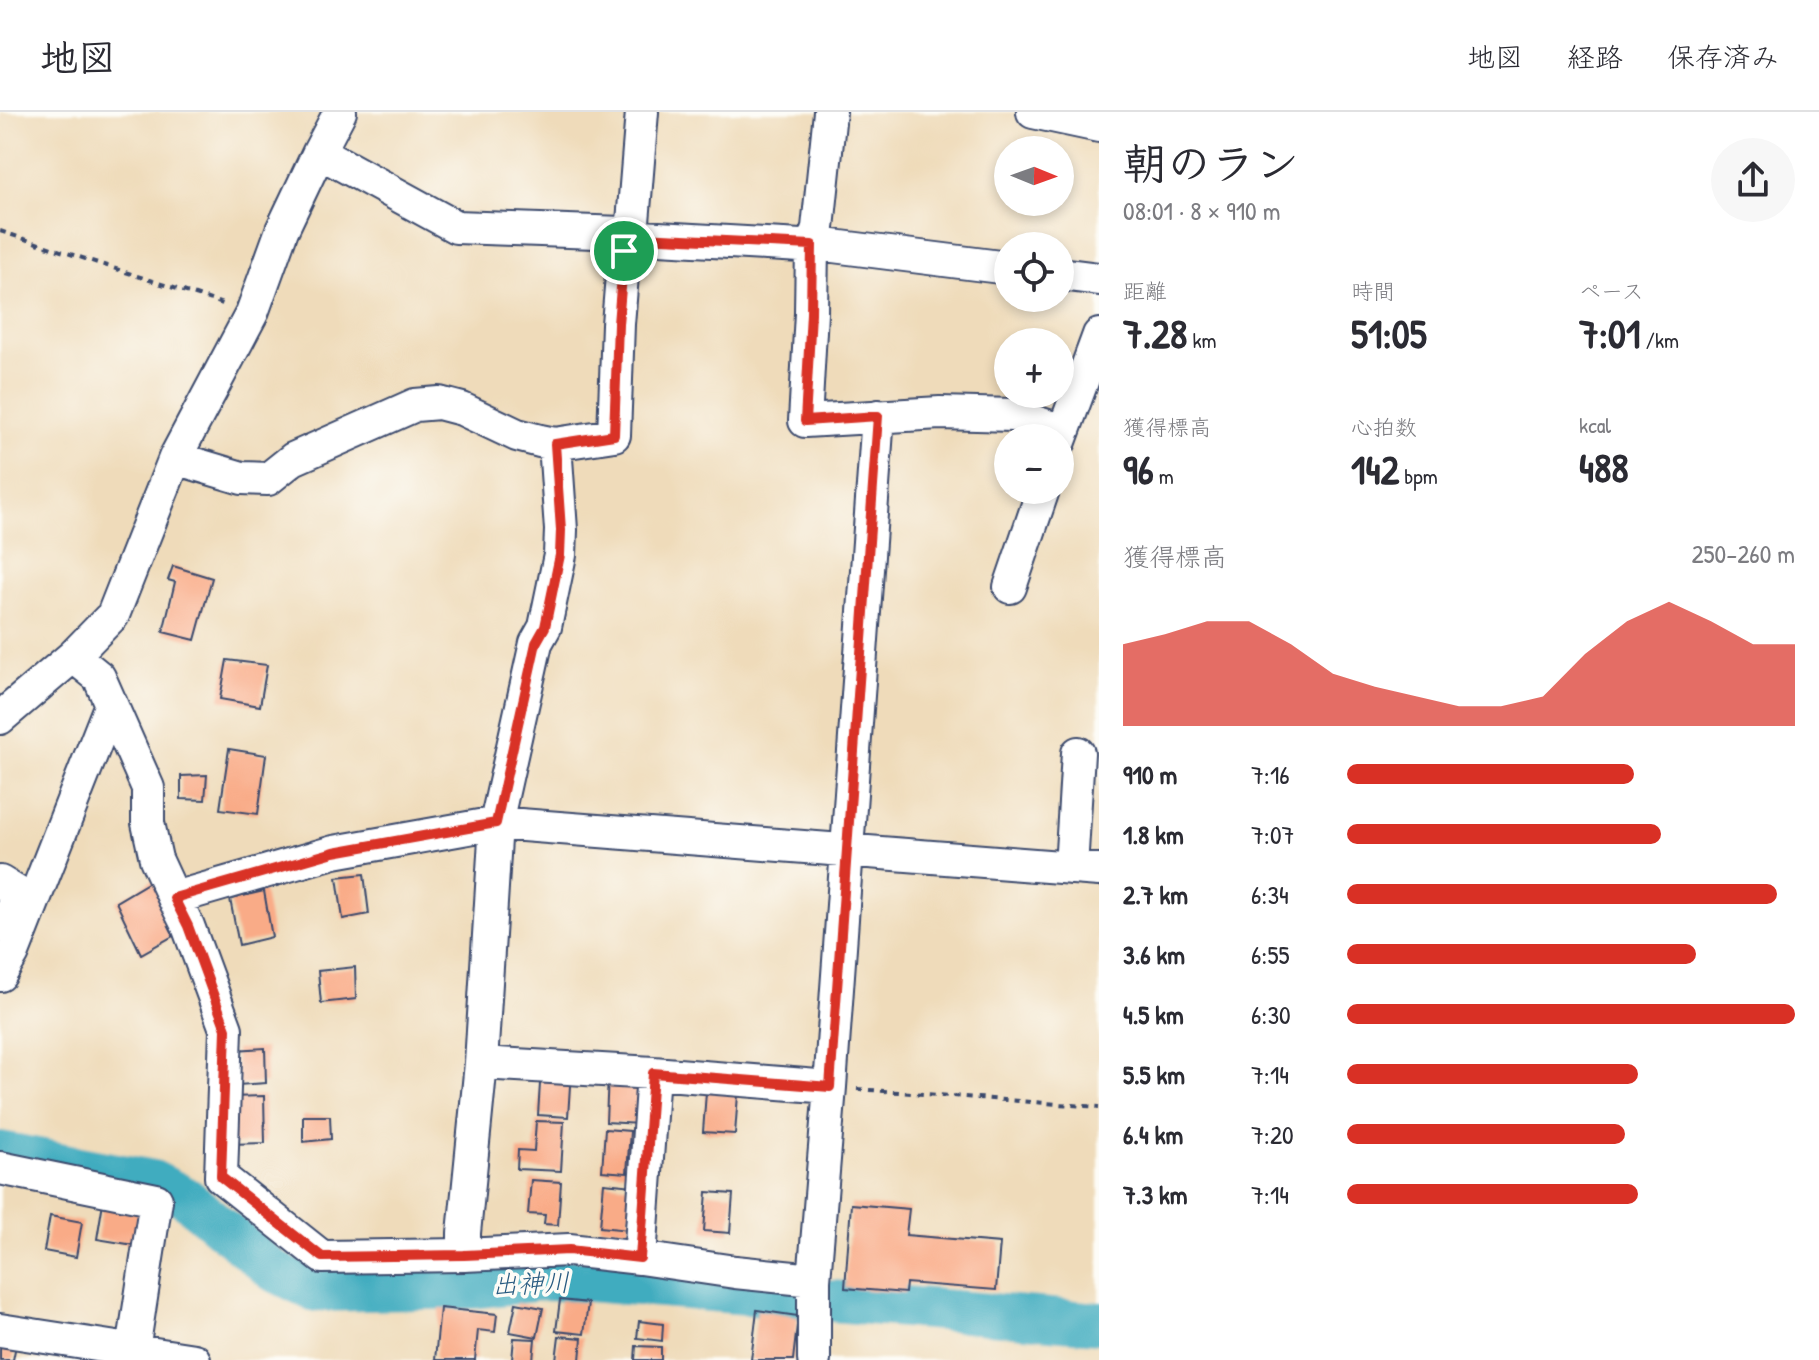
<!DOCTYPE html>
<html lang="ja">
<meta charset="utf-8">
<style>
:root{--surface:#fff;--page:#f7f7f7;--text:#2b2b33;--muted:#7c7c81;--line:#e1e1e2;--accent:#d93025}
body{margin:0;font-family:"Patrick Hand","Klee One",sans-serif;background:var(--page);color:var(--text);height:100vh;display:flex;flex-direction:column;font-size:30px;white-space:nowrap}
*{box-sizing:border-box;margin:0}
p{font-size:26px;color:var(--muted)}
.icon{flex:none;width:44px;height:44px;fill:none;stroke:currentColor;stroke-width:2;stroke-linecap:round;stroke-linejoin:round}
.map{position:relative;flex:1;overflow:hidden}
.side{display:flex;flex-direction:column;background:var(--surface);width:720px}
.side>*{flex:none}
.needle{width:52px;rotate:91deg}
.buttons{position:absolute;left:994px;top:24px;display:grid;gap:16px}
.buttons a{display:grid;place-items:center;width:80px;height:80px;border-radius:50%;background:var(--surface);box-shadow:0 4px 12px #0003;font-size:40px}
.pin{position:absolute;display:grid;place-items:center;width:68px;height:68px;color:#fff;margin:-34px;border:4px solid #fff;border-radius:50%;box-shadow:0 2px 8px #0007}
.round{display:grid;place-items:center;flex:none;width:84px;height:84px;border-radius:42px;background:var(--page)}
.head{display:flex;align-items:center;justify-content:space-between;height:136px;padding:0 24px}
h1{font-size:44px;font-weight:800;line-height:60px}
.stats{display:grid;grid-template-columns:repeat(3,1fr);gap:12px;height:136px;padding:8px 24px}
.stats div{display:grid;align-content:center}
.stats b{font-size:40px;font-weight:800}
.stats small{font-size:22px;font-weight:400}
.stats p{font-size:22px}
.chart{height:224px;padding:16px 24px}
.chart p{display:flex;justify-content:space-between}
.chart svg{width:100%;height:144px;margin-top:8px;fill:var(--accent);opacity:.7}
ul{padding:0 24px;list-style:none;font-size:26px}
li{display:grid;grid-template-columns:128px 96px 1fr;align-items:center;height:60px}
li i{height:20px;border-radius:10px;background:var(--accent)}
header{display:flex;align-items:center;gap:48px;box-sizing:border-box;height:112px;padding:0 40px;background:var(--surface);border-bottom:2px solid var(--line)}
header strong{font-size:38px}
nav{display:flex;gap:44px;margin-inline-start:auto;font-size:28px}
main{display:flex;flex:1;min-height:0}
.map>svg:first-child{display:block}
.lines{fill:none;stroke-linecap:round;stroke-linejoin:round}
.river{stroke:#41acbf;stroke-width:42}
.building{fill:#f9ab87}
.minor-casing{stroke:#3b496c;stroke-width:36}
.path{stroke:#3b496c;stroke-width:4;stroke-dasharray:6 6;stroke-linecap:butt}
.minor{stroke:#fff;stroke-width:32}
.route-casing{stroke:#fff;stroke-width:16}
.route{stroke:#d93025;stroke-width:10}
.labels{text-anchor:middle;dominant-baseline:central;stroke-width:7;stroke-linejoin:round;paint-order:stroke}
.water-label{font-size:26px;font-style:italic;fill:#285b80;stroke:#fdfcf7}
</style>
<header>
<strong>地図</strong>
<nav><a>地図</a><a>経路</a><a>保存済み</a></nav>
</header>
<main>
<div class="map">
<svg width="1099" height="1248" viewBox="0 0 1099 1248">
<rect width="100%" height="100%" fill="#fdfcf7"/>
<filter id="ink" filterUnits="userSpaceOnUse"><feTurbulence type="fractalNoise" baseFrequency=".0125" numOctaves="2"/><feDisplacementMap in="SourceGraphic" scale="16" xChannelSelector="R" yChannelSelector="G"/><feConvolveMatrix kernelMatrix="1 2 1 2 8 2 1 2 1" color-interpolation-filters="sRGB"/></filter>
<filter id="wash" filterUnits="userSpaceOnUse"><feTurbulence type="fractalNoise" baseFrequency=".006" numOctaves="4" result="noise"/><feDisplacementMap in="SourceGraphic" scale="32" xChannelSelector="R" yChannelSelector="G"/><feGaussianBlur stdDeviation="1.8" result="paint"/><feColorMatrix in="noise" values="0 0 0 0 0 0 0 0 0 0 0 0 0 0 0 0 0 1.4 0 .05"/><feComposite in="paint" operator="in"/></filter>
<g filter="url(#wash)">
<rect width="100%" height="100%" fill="#efdbba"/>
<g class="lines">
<path class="river" d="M0,1040L153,1069L185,1085L274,1159L315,1179L473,1176L542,1168L589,1169L1099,1211"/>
</g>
<g id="blocks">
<path class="building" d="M173,454L212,466L195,528L163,520L175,470L168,468Z
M227,548L267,553L260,594L220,587Z
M229,637L266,643L258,702L220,697Z
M207,663L205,688L181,687V664Z
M364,762L369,802L343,807L337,765Z
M153,768L180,820L141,842L116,790Z
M264,779L272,825L239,833L230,787Z
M355,855L356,887L321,891L318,859Z
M265,936L266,971L238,973L235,938Z
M541,956L571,958L568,1005L538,1003Z
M608,962L642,965L640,1012L606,1010Z
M707,967L739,969L735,1022L703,1020Z
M264,984L265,1031L230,1032L229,985Z
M303,1004H330L331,1027L303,1030Z
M536,1009L564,1010L561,1059L517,1057L518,1038L534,1039Z
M605,1017L630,1019L627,1061L602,1059Z
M531,1068L561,1070L558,1113L544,1112L545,1103L528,1102Z
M604,1071L633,1074L629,1118L600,1115Z
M707,1080L733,1082L730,1121L704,1119Z
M104,1084L140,1090L134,1133L97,1127Z
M851,1092L909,1097L906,1123L1000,1131L996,1178L906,1171L905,1181L845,1176Z
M50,1104L82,1110L76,1145L44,1139Z
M560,1188L588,1191L584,1222L556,1219Z
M516,1191L543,1196L537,1225L510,1220Z
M440,1196L497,1202L495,1220L478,1218L475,1248H435Z
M757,1198L798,1204L793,1248H751Z
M639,1209L663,1212L662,1229L637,1226Z
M559,1224L582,1226L580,1248H556Z
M514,1226L535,1227L533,1248H512Z
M0,1230L16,1233L13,1248H0Z
M636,1234L661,1235V1248H635Z"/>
</g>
</g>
<g filter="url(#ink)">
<use href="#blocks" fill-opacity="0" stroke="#3b496c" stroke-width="2"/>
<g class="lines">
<defs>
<path id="minor" d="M830,0L818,116L812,133L811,201L805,309L940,301L1013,303L1063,319
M1033,0L1099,14
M319,40L456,115L623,121L641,125L801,134L825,133L1008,156
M1060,162L1099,167
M1060,329L1099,223
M175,346L242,366L268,367L293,347L415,293L439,291L462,297L517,323L540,329L555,332L614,323L618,212L624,139L633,110L642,0
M1010,475L1043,378
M73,544L99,565L148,676V711L156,747L174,786L334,740L496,711L1099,758
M0,606L73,544L113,503L175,346L252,201L282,118L319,40L340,0
M1071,756L1078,641
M0,770L18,781L5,814
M174,786L188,814L226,917L221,1065L322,1145L464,1143L569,1138L640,1146L735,1160L814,1168
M0,863L13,841L111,592
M481,951L653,961L830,975
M0,1056L156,1088L133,1238
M464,1143V1121L481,951L496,711L536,531L545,515L560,443L561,418L555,332
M640,1146L653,961
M0,1218L194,1248
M814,1248V1168L830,975L878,304"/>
</defs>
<use href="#minor" class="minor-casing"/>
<path class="path" d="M0,119L226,193
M857,977L1099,995"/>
<use href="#minor" class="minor"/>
</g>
</g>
<g class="lines" filter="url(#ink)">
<defs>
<path id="route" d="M630,122L641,125L812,133L811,201L805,309L878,304L830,975L653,961L640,1146L569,1138L464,1143L322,1145L221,1065L226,917L188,814L174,786L334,740L496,711L536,531L545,515L560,443L561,418L555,332L614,323L618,212L624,139Z"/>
</defs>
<use href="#route" class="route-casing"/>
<use href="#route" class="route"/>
</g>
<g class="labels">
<g class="water-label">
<text transform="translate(531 1171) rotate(-2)">出神川</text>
</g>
</g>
</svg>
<div class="buttons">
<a><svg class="needle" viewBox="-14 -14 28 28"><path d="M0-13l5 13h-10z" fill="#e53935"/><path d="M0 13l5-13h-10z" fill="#7c7c81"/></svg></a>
<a><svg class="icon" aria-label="locate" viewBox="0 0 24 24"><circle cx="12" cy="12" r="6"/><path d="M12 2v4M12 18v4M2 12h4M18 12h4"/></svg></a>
<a>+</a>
<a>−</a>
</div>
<div class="pin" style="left:624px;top:139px;background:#1e9e55"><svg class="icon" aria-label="arrive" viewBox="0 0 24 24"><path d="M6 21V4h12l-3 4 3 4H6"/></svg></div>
</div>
<section class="side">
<div class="head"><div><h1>朝のラン</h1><p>08:01 · 8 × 910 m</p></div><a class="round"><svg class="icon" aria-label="share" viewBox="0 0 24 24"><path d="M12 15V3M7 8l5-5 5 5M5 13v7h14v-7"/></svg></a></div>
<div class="stats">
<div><p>距離</p><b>7.28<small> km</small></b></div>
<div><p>時間</p><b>51:05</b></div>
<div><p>ペース</p><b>7:01<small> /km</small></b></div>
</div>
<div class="stats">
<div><p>獲得標高</p><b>96<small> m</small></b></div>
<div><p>心拍数</p><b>142<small> bpm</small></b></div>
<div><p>kcal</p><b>488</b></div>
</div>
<div class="chart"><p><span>獲得標高</span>250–260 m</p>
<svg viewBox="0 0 160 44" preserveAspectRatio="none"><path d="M0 44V19L10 16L20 12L30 12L40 19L50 28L60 32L70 35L80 38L90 38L100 35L110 22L120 12L130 6L140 12L150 19L160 19V44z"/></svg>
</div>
<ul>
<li><b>910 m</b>7:16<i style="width:64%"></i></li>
<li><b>1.8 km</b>7:07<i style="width:70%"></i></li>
<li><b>2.7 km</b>6:34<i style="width:96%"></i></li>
<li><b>3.6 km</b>6:55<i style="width:78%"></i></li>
<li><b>4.5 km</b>6:30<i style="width:100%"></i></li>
<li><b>5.5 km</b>7:14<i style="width:65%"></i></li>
<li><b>6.4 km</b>7:20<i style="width:62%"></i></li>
<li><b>7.3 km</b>7:14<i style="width:65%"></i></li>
</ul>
</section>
</main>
